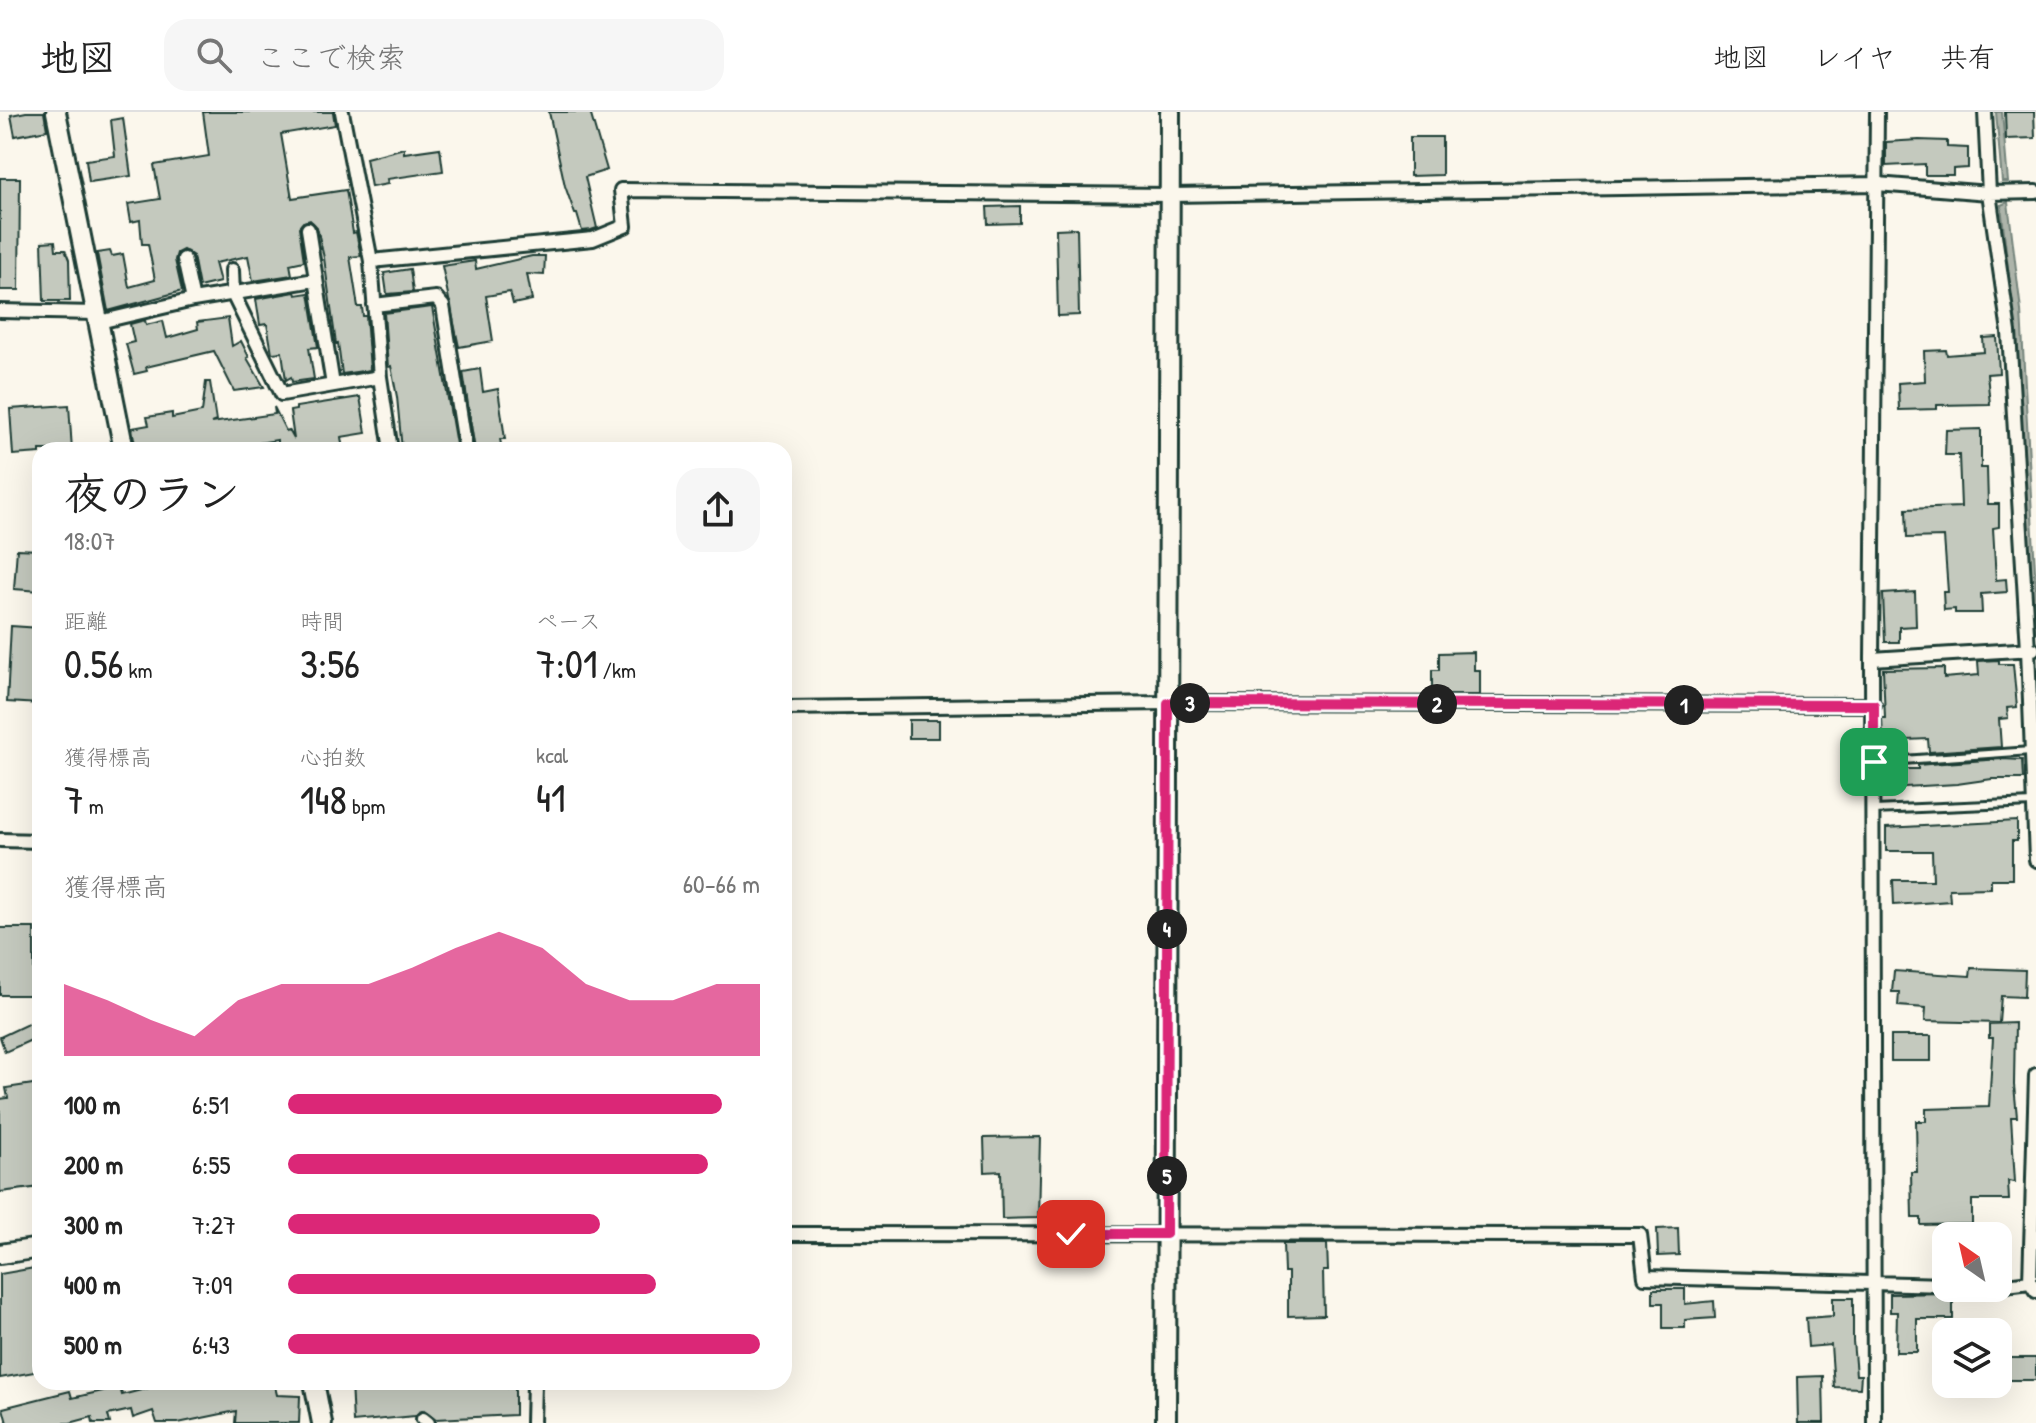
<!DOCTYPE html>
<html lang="ja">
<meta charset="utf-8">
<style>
:root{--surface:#fff;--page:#f6f6f6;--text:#222;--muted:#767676;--line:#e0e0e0;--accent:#db2777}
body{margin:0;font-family:"Patrick Hand","Klee One",sans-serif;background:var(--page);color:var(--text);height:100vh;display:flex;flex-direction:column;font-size:30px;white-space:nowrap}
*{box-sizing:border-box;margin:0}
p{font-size:26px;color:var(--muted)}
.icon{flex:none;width:44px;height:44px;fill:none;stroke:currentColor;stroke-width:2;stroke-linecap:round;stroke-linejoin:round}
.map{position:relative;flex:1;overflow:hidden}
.details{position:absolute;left:32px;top:330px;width:760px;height:948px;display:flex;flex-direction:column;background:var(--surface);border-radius:24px;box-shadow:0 8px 32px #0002}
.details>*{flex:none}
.needle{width:52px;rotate:326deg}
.fabs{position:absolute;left:1932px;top:1110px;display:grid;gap:16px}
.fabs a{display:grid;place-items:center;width:80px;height:80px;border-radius:16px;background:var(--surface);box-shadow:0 8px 32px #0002;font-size:40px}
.pin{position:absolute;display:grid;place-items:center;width:68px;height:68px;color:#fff;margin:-34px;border-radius:16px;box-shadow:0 4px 12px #0006}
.km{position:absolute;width:40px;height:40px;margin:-20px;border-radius:50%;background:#222;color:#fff;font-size:22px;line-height:40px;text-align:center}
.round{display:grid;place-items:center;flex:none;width:84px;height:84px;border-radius:24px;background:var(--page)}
.headline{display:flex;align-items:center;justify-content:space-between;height:136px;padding:0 32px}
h1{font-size:44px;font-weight:600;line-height:60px}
.metrics{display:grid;grid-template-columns:repeat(3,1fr);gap:12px;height:136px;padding:8px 32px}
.metrics div{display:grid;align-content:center}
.metrics b{font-size:40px;font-weight:600}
.metrics small{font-size:22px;font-weight:400}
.metrics p{font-size:22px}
.chart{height:224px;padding:16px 32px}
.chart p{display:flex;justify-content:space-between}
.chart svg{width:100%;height:144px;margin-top:8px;fill:var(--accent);opacity:.7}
ul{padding:0 32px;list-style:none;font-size:26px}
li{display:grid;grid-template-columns:128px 96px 1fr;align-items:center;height:60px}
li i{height:20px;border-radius:10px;background:var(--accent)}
header{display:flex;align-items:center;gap:48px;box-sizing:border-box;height:112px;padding:0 40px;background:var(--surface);border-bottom:2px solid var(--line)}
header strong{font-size:38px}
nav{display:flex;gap:44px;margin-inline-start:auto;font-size:28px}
.search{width:560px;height:72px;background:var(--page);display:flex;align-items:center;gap:20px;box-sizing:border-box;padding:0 28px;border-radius:24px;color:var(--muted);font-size:30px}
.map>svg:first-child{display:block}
.water{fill:#adb4aa;stroke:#74847b;stroke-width:2}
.building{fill:#c4c9be;stroke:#1f3d34;stroke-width:2}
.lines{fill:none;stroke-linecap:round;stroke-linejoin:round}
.lane-casing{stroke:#1f3d34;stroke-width:12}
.street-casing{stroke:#1f3d34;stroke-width:18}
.secondary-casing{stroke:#1f3d34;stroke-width:24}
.lane{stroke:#fbf7ec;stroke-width:6}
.street{stroke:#fbf7ec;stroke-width:12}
.secondary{stroke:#fbf7ec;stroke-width:18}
.route-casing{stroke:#fff;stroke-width:16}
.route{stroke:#db2777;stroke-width:10}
</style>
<header>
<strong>地図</strong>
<div class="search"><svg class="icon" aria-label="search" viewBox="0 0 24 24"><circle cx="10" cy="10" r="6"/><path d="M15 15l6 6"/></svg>ここで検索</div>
<nav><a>地図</a><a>レイヤ</a><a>共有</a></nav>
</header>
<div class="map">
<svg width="2036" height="1311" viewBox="0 0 2036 1311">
<rect width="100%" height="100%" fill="#fbf7ec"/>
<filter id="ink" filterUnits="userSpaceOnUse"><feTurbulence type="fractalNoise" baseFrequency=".0125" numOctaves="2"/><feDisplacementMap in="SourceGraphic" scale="16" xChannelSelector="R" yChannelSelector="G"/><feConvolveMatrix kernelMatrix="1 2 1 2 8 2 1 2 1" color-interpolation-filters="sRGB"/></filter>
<g filter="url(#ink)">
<path class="water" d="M1996,0H2002L2008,70H2002Z
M2008,90L2021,199L2036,477V521H2033L2013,202L2001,93Z"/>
<path class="building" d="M26,0H44L47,18L15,24L11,3Z
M203,0H333L335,13L281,22L292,86L346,78L353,121L356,120L361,144L350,145L358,195H362L363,204H366L370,258L342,262L338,231L336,232L324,146L317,115L310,108L303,110L299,115L304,149L290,152L292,163L253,169L248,144L215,151L220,170L199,175L193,144L183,138L177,141L175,148L182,179L108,199L97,141L110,139L112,144L123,142L129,175L155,168L148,132H142L140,108L131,110L128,92L160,87L154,53L209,44Z
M549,0H590L607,58L585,65L597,116L591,118L582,119L577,102H575L565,74Z
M2005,0H2034L2035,26L2006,27Z
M123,6L131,64L89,70L86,48L115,44L111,8Z
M1410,25H1442V63L1410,64Z
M1919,28L1947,29V35L1968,36V56L1953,57V63H1925V52L1886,54V30Z
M404,36V41L440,36L443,59L387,67L388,72L371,75L366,46Z
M0,66H20L19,178H0Z
M1020,94V111L988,112L987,95Z
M1077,116L1079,203L1058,204L1056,117Z
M55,129L56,138H65L69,148L70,189H44L42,130Z
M532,144H545L544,163L527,162L532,188L513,192L510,180L486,184L493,229L459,235L442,154L475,149L476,157Z
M410,157L413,180L387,182L384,161Z
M295,180L296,183L309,181L318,235L309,236L314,267L292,270L291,265L286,268L282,240L272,241L267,212L260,213L256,187Z
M432,195L457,338H402L397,285L391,254L388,255L384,201Z
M228,206L232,234L241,229L249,245L247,246L264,275L234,279L214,239L146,255L147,259L134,262L126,232L134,230L130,212L145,208L146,213L163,209L167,226L198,217L197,210Z
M1997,225L1999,261L1987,262L1990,292L1937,293V297L1899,298L1898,271L1925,269L1924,239L1946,238L1947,243L1984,240L1983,226Z
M480,257L483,280L498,277L505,327H500L502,338H475L463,260Z
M206,270H210L216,309L211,311L275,302L274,295L286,319L289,318L294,327L290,299L296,298V295L360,285L366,321L341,325L343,338H277V328L235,335L236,338H136L132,316L149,313L147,305L172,301V306L202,300Z
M69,293L72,338H40V341L13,343L10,297Z
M1981,317V356H1987L1988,392H1999V415L1993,416L1996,468L2006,467L2007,480L1981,482L1982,501H1955V497L1944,498L1943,480H1948L1944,425L1907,426L1906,397L1961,395L1959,343H1945L1946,318Z
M17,437L40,438V479L14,477Z
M1915,480L1916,514L1899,515V530H1885L1883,482Z
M11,514L40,516V592L7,590Z
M1474,540V558H1480V583H1432V558H1439V541Z
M1999,548V552H2013L2017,595L2007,596L2008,606L1999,607L2001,635L1929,640L1928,627L1883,629L1882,606H1885L1883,557L1944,556V566L1979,563L1978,549Z
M909,608H939V626H909Z
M2002,647L2022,648L2023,667H1992L1957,672L1887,676V657H1918V653L1929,652Z
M2017,709V729H2012V767H1991V776L1949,777L1950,789L1894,793L1893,768H1933L1932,739H1886V716Z
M0,816H34V883H0Z
M1971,856L2025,858L2024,885L2001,884L1999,911L1925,909L1926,896L1898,894L1899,880H1892L1894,859L1970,864Z
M40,906V924L5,940L0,925Z
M2015,911L2014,973L2017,1005H2011L2015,1070L2008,1069L2009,1088H1972V1112L1921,1113V1106H1912L1911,1060H1917L1916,1009H1926V997L1989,995L1993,926H1989V912Z
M1891,924H1931V949H1891Z
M40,971V1075L0,1080V987L8,986L6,976Z
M1040,1025L1038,1106L1002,1107L1001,1059L985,1060L984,1026Z
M1678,1116L1679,1143L1658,1144L1657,1117Z
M1283,1132H1327L1328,1159H1323L1324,1203L1288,1204V1160H1284Z
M40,1155V1259L0,1266V1162Z
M1653,1177H1685V1192L1714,1189L1715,1206L1685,1208V1216H1663V1191H1653Z
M1953,1181V1207H1917V1240H1896L1897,1200H1890V1182Z
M1833,1186H1853V1229L1856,1263H1861L1860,1276L1834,1275L1831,1233L1808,1235L1806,1206L1833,1204Z
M1998,1246H2036V1268H1998Z
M1823,1264L1824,1311H1798L1797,1265Z
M172,1270H198L199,1274L218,1270H274L277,1283L300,1284L299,1311H235L236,1299L178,1311H157L153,1299L133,1306L131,1298L108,1303L110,1311H93L92,1305L70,1311H7L3,1296L70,1279L72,1286L120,1275L122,1283Z
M351,1270H375L376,1274L423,1270H508V1276L515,1275V1303L436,1307L424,1298L415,1304L353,1310Z"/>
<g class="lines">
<defs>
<path id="lane" d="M1874,650L2031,639
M1874,698L2033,691"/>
<path id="street" d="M342,0L371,149L380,265L391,338
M1985,0L1989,81L2009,220L2028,537L2036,748
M308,117L333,273
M184,147L193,188
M371,149L593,127L625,114L621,78L1171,83L1877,72L1989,81L2036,80
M232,158L233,182L282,282L380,265
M374,193L436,186L443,194L466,338
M0,199L96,201
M99,210L193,188L315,168
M1872,547L2033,537
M784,596L1168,591L1874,593
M0,728L40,729
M2036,963L2030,1170L2036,1179
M784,1122L1640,1123L1645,1165L1946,1173
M1998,1174L2030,1170
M423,1307L428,1311
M533,1311L534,1270
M1874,1311L1872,547L1877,0"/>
<path id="secondary" d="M56,0L124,338
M0,1142L40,1136
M314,1270L322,1311
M1166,1311L1170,0"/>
</defs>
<use href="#lane" class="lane-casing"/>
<use href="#street" class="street-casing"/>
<use href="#secondary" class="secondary-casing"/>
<use href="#lane" class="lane"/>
<use href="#street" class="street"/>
<use href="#secondary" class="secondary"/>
</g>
</g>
<g class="lines" filter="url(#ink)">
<defs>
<path id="route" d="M1071,1122H1166L1168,591L1874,593V650"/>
</defs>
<use href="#route" class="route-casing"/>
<use href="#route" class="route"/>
</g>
</svg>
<div class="fabs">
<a><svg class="needle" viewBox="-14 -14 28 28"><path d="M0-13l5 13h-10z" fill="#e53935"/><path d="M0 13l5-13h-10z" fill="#767676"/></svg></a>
<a><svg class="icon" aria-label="layers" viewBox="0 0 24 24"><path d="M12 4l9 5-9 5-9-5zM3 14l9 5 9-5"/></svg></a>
</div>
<div class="pin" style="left:1874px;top:650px;background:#1e9e55"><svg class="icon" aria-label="arrive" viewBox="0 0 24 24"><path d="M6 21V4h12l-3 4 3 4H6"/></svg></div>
<div class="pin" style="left:1071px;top:1122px;background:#d93025"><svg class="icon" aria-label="check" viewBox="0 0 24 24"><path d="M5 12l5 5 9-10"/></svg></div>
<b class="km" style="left:1684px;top:593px">1</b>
<b class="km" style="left:1437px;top:592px">2</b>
<b class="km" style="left:1190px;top:591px">3</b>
<b class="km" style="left:1167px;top:817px">4</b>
<b class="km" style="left:1167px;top:1064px">5</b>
<section class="details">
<div class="headline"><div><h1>夜のラン</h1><p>18:07</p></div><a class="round"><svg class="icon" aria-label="share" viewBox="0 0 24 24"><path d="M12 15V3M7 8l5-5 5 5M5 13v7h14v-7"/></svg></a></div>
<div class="metrics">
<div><p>距離</p><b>0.56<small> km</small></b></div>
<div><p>時間</p><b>3:56</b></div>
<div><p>ペース</p><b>7:01<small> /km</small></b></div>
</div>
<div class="metrics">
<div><p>獲得標高</p><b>7<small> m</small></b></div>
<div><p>心拍数</p><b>148<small> bpm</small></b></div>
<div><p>kcal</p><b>41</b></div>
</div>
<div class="chart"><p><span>獲得標高</span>60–66 m</p>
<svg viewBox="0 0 160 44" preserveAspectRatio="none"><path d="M0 44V22L10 27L20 33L30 38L40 27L50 22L60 22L70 22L80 17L90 11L100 6L110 11L120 22L130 27L140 27L150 22L160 22V44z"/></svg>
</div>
<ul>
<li><b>100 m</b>6:51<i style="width:92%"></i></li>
<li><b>200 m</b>6:55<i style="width:89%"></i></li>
<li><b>300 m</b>7:27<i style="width:66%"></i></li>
<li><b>400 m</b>7:09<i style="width:78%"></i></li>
<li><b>500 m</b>6:43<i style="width:100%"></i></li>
</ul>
</section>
</div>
